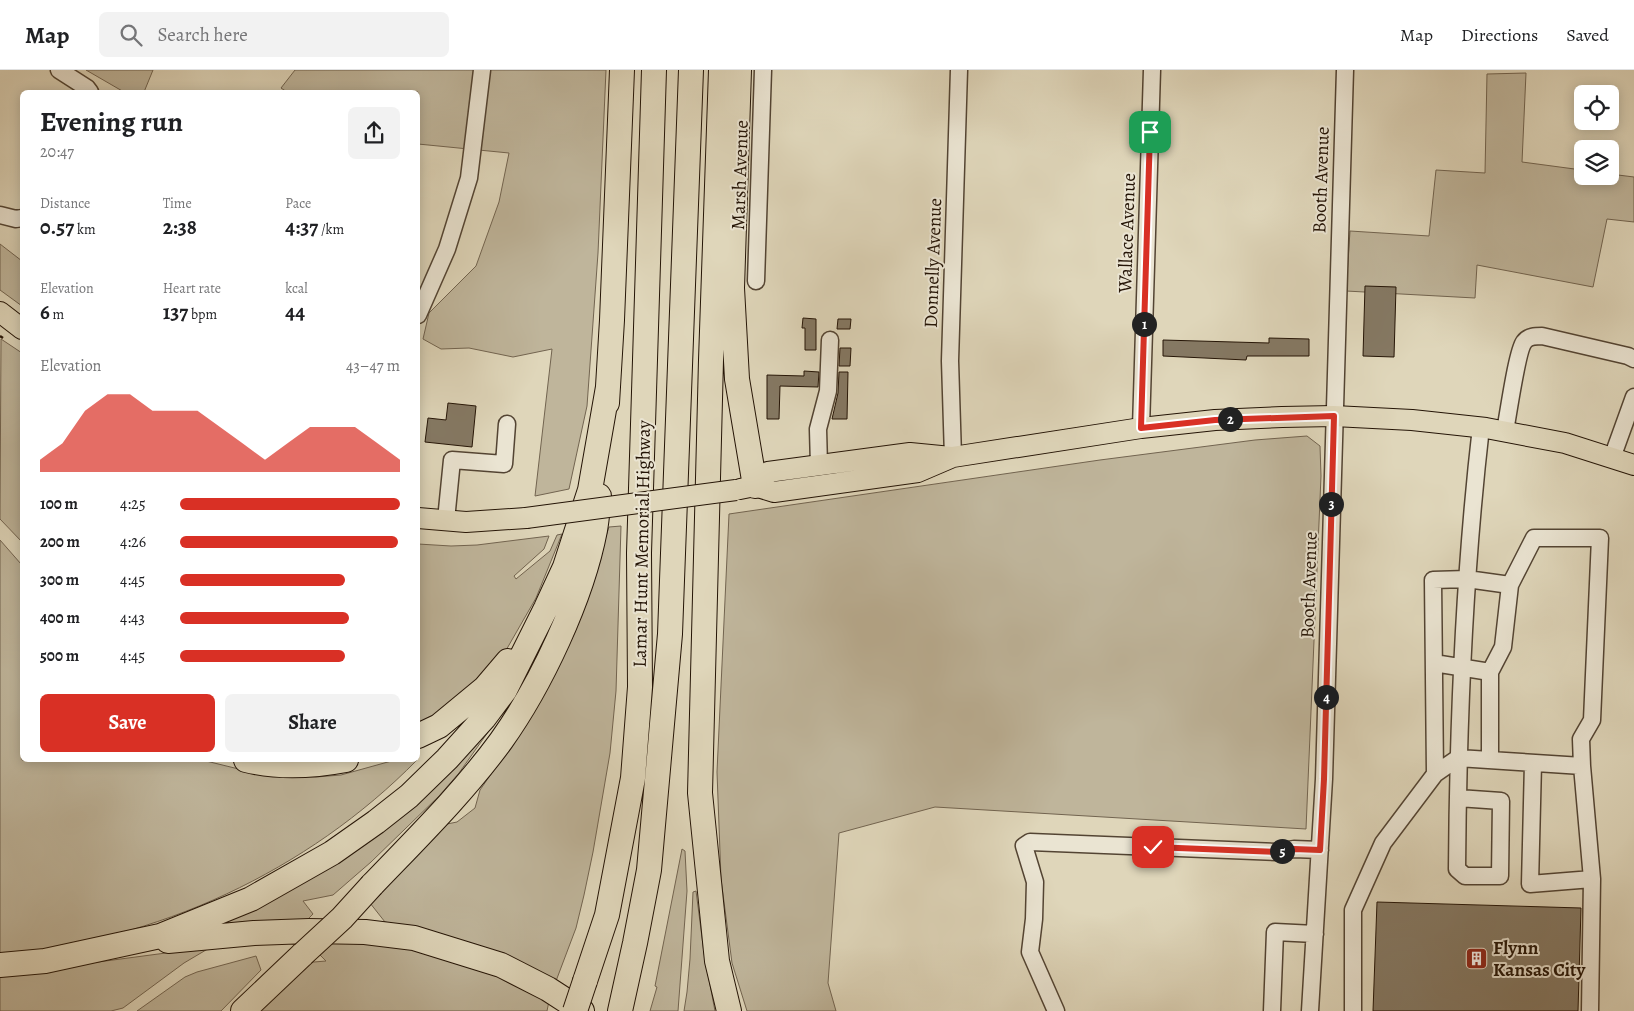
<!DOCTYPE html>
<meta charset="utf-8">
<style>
:root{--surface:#fff;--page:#f2f2f2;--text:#202124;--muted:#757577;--line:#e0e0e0;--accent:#d93025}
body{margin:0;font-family:Alegreya,serif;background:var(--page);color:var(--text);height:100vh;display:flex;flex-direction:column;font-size:19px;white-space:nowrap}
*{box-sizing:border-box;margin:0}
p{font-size:16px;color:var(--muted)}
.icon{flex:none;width:28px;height:28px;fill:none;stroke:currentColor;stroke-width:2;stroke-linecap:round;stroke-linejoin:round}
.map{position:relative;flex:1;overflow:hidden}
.side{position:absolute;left:20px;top:20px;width:400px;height:672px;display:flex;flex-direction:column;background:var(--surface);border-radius:8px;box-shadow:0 2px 12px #0003}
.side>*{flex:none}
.buttons{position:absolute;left:1574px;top:15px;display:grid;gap:10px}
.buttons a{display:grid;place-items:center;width:45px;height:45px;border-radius:8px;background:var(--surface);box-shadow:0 2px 12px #0003;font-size:25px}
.pin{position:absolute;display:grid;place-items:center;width:42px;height:42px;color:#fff;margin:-21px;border-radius:10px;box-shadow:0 2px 8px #0006}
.km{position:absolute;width:25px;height:25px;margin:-12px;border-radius:50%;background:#222;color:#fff;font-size:14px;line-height:25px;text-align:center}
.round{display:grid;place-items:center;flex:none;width:52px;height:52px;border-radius:8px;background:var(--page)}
.overview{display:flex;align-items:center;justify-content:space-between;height:85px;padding:0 20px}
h1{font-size:28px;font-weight:700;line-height:38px}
.figures{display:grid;grid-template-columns:repeat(3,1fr);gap:8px;height:85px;padding:5px 20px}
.figures div{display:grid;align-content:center}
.figures b{font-size:21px;font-weight:700}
.figures small{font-size:14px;font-weight:400}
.figures p{font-size:14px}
.chart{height:140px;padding:10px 20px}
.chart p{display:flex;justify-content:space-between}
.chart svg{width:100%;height:90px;margin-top:5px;fill:var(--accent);opacity:.7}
.action{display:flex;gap:10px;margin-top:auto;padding:10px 20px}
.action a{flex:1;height:58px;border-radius:8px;background:var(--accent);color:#fff;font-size:20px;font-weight:700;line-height:58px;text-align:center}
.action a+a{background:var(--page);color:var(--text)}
ul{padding:0 20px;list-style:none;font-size:16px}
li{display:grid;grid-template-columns:80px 60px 1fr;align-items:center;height:38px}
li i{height:12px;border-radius:6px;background:var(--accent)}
header{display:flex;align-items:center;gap:30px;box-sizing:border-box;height:70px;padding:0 25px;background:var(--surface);border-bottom:1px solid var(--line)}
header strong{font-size:24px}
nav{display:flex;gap:28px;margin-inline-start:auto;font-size:18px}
.search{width:350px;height:45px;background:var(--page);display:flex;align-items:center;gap:12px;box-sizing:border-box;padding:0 18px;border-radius:8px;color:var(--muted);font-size:19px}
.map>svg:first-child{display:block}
.green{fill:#bfb59b;stroke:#726450}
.building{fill:#857964;stroke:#241406}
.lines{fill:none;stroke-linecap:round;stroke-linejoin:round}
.minor-casing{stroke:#534433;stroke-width:19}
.major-casing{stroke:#241406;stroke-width:22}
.highway-casing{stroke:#241406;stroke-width:26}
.path{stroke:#241406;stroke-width:2.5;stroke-dasharray:4 2.5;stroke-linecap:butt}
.minor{stroke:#eae4d2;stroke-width:16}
.major{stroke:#dfd6ba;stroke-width:20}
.highway{stroke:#dfd6ba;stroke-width:24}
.major-bridge-casing{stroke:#241406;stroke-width:22;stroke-linecap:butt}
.highway-bridge-casing{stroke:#241406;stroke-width:26;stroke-linecap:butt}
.major-bridge{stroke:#dfd6ba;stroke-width:20}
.highway-bridge{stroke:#dfd6ba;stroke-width:24}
.route-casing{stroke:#fff;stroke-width:10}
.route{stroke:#d93025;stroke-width:6}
.labels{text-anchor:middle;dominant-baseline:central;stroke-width:4;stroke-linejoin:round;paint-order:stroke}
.street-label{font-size:19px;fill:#241406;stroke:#eae4d2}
.poi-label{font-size:19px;font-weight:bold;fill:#241406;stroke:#eae4d2;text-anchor:start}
</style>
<header>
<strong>Map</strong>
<div class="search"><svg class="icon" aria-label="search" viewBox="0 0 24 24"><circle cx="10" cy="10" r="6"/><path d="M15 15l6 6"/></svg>Search here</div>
<nav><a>Map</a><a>Directions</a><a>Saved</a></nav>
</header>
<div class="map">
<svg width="1634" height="941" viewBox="0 0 1634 941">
<rect width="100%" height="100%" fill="#dfd6ba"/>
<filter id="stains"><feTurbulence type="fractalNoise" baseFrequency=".004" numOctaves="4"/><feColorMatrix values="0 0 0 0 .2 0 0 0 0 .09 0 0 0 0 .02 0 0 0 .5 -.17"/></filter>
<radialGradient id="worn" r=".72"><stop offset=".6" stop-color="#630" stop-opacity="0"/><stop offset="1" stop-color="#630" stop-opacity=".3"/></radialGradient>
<path class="green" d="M86,0H153L144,22H124Z
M295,0H606L598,183L587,336L569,419L535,426L552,279L513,287L469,278L441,279L423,269L429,243L476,196L499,132L509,83L418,74V22H287L281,18Z
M1526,3L1522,92L1582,100V106H1610V104L1634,107V152L1607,149L1593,217L1477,195L1475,228L1346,221L1350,161L1429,166L1436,100L1485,103L1487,4Z
M0,174L22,191V236L0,220Z
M1,269L22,283V472L0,449Z
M1307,366L1320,376L1321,406L1306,759L935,737L839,763L828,913L836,941H747L732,893L721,809L717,702L729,444L1100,390L1255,370Z
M621,456L616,621L610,683L593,782L584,825L576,858L556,911L409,857L385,852L370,833L447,754L457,752L475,738L480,720L534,642L555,604L575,562L609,457Z
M562,464L536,528L505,582L469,621L418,657V474L451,476L477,475L549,466L544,479L514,506L516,509L550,481L557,465Z
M0,470L21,494L22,498V690H202L259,704L316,707L341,705L395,690H417C308,801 156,872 0,884Z
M498,648L459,703L439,726L371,792L333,825L303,831L313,844L307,850L164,867L259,827Z
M682,779L685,781L687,821L678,941H650L657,917L655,916Z
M696,821L704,883L715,941H684L687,922L690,889L693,822Z
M323,871L345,872L444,882L550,926L547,941H258L302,893L326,891L315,880Z
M211,877L184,893L123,938L111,941H0V905Z
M256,886L261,900L221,941H137L185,907L197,902Z"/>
<path class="building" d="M1365,216L1396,217L1394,287L1363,286Z
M803,248L816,249V280H805V258H802Z
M838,249H851L850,259H837Z
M1269,268L1309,269V286H1247L1246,290L1163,286V270L1269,273Z
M840,278H851L850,296H839Z
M804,301L819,302L818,317L780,316L779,349H767V305L804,306Z
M839,302H848L847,349H832L838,323Z
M448,333L476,336L472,377L425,372L428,348L446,350Z
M1377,832L1581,838L1578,941H1373Z"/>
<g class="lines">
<defs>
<path id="minor" d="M59,0L87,18L90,22
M0,145L16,149L22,148
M756,211L763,0
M418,245L447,179L469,108L482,0
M1141,358L1152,0
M1505,361C1508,346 1517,281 1524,272C1528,266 1536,266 1542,266L1628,286L1634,289
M953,387L950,291L959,0
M1612,388L1634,327
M819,396L818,359L828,321L830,270
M446,450L452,390L504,394L507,354
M1510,515L1534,468H1600L1592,650L1581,669L1582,696
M1434,593L1490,602V690
M1533,693L1530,814L1592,809
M1435,704L1433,510L1467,509L1510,515L1503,577L1490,602
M1458,728L1501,731L1500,806H1465L1457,799C1458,651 1464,504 1481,357
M1056,941L1030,882L1034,849L1035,812L1024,776L1030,772L1276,782L1294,779L1320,780
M1272,941L1275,862L1315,864
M1310,941L1324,709L1345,0
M1353,941V840L1383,773L1435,704L1458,688L1582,696L1592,809L1590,941"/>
<path id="major" d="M0,242L22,259
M755,416L768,402L910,383L951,387
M740,419L755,416L774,422L918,402L953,387L1141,358L1215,350L1282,347L1334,346L1412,350L1486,358L1565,373L1634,395
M418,448L466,452L526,448"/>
<path id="highway" d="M721,0L711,290L700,723L717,891L729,941
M739,0L732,218L737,309L755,416
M607,333L612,250L622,0
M418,666L439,656L485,618L508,591
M246,690C278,698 314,696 346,690
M372,815C416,769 463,723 501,671C541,615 582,528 595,460C597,449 598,437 599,426
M168,871L254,863L309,861L365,862L414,868L501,895L548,919L582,941
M0,895L45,891L160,866L251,829L332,783L376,752L409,726L447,689L484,648L505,620L546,538L565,497L590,420L608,317
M585,911L607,845L633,708L640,617L639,483L654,0
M243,941L303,884
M620,941L635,873L649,800L670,564L691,0"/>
</defs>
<use href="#minor" class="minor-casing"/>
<use href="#major" class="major-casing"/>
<use href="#highway" class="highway-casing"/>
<path class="path" d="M0,266L3,268"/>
<use href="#minor" class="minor"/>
<use href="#major" class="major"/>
<use href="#highway" class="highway"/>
<defs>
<path id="major-bridge" d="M526,448L736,420"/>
<path id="highway-bridge" d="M303,884L342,848L372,815
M575,941L585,911"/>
</defs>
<use href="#major-bridge" class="major-bridge-casing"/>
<use href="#highway-bridge" class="highway-bridge-casing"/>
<use href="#major-bridge" class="major-bridge"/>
<use href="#highway-bridge" class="highway-bridge"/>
</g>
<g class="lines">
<defs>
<path id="route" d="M1150,62L1141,358L1215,350L1334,346L1324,709L1320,780L1294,779L1276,782L1153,777"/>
</defs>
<use href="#route" class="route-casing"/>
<use href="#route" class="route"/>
</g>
<defs>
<symbol id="building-square" viewBox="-11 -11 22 22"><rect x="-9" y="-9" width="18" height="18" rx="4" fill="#8f2418" stroke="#eae4d2"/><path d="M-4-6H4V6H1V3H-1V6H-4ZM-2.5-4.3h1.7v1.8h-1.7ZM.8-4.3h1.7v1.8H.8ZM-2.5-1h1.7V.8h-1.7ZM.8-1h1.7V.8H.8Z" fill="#fff"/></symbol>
</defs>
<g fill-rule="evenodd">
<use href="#building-square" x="1464" y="876" width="25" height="25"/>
</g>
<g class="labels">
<g class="street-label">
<text transform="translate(740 105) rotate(-88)">Marsh Avenue</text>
<text transform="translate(1321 110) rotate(-88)">Booth Avenue</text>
<text transform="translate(1127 163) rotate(-88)">Wallace Avenue</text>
<text transform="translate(933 193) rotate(-88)">Donnelly Avenue</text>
<text transform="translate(642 474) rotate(-89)">Lamar Hunt Memorial Highway</text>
<text transform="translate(1309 515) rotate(-88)">Booth Avenue</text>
</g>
<g class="poi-label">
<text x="1493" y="878">Flynn<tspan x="1493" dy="22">Kansas City</tspan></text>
</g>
</g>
<rect width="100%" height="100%" filter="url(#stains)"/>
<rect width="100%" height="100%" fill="url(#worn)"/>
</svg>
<div class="buttons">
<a><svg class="icon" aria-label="locate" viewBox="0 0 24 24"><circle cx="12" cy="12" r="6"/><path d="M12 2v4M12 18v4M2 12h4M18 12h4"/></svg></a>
<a><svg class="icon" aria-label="layers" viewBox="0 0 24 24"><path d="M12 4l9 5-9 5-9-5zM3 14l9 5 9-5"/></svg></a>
</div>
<div class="pin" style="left:1150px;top:62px;background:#1e9e55"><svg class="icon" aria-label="arrive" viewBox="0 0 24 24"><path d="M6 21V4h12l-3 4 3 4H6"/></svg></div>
<div class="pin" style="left:1153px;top:777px;background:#d93025"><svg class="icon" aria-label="check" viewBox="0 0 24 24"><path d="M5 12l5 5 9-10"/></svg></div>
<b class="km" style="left:1144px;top:254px">1</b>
<b class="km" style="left:1230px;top:349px">2</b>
<b class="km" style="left:1331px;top:434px">3</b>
<b class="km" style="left:1326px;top:627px">4</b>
<b class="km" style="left:1282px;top:781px">5</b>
<section class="side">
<div class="overview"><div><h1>Evening run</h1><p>20:47</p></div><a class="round"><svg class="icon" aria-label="share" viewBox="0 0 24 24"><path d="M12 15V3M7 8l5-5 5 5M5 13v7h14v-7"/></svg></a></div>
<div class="figures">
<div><p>Distance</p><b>0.57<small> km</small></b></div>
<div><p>Time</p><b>2:38</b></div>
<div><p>Pace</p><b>4:37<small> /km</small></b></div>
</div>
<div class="figures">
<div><p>Elevation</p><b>6<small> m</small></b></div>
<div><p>Heart rate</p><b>137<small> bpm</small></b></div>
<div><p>kcal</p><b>44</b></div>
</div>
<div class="chart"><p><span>Elevation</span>43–47 m</p>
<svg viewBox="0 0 160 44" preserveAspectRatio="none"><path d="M0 44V38L10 30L20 14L30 6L40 6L50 14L60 14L70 14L80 22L90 30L100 38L110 30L120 22L130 22L140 22L150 30L160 38V44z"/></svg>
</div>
<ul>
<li><b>100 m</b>4:25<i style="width:100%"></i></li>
<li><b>200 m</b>4:26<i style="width:99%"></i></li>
<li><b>300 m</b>4:45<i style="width:75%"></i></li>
<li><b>400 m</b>4:43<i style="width:77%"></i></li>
<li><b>500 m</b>4:45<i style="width:75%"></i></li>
</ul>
<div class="action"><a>Save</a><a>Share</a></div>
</section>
</div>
